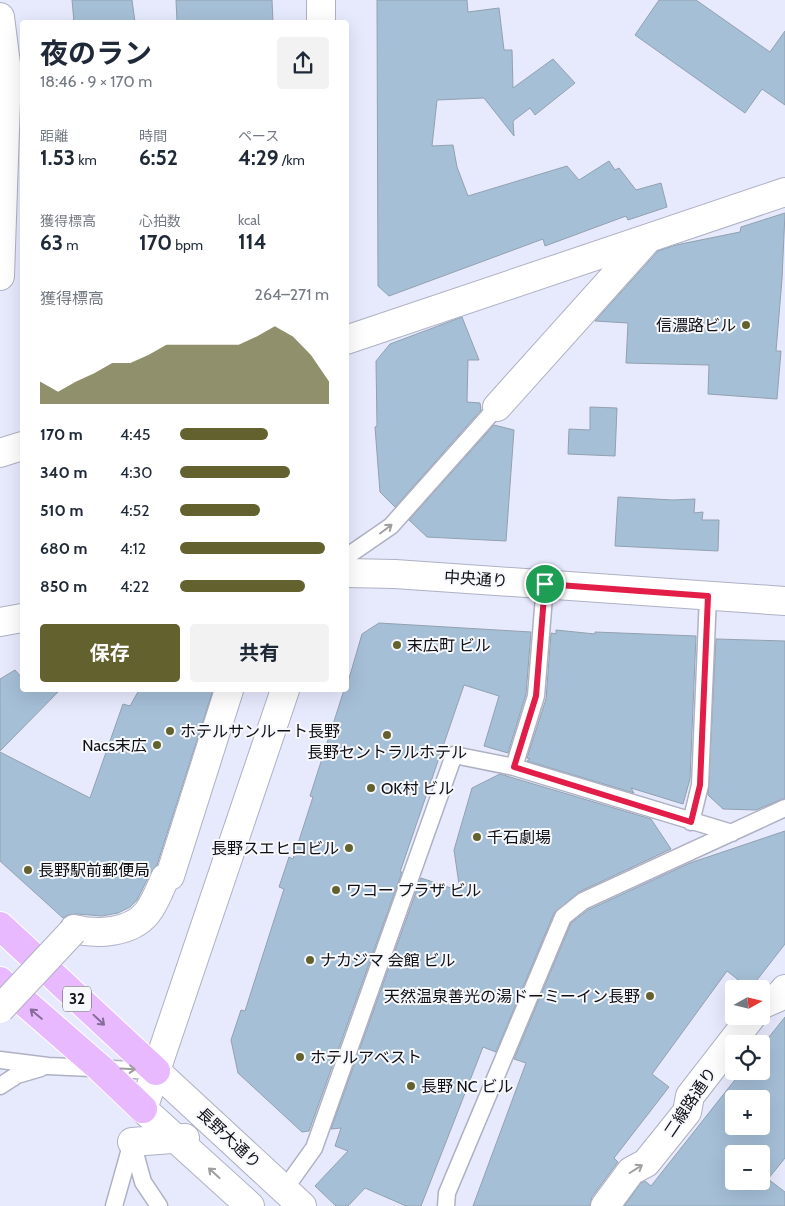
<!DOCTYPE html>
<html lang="ja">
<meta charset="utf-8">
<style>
:root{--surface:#fff;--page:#f2f2f3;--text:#1f2937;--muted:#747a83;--accent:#63622f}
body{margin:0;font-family:Cabin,"Noto Sans JP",sans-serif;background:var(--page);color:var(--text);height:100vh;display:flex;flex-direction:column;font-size:19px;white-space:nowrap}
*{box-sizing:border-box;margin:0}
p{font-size:16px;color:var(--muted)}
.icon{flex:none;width:28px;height:28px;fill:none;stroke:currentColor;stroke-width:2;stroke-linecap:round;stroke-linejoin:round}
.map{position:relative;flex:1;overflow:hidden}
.details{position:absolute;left:20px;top:20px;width:329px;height:672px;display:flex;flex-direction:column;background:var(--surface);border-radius:5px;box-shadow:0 5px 20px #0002}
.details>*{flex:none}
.needle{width:32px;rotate:82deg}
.fabs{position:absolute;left:725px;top:980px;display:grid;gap:10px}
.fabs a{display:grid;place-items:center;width:45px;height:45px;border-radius:5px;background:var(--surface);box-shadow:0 5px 20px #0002;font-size:25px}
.pin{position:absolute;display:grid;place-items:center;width:42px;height:42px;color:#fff;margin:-21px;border:2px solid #fff;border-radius:50%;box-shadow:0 1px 5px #0007}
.round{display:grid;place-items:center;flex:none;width:52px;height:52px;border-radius:5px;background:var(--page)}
.headline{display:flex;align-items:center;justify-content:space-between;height:85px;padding:0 20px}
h1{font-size:28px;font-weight:700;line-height:38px}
.metrics{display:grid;grid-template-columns:repeat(3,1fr);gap:8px;height:85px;padding:5px 20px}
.metrics div{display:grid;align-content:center}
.metrics b{font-size:21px;font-weight:700}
.metrics small{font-size:14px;font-weight:400}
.metrics p{font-size:14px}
.chart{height:140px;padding:10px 20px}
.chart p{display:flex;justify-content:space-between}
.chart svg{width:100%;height:90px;margin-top:5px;fill:var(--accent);opacity:.7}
.button{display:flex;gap:10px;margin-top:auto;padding:10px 20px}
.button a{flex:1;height:58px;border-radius:5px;background:var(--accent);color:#fff;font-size:20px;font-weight:700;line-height:58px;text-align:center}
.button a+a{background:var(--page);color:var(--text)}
ul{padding:0 20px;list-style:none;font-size:16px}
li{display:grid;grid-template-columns:80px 60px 1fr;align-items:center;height:38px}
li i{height:12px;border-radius:6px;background:var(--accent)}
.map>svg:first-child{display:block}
.building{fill:#a5bfd7;stroke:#92a1af;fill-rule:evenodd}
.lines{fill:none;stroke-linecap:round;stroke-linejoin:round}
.lane-casing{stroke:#aeb1c3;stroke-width:19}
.street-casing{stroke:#aeb1c3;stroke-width:30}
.secondary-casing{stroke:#aeb1c3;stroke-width:30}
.primary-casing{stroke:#fff;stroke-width:30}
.lane{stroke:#fff;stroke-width:16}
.street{stroke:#fff;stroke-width:28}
.secondary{stroke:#fff;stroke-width:28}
.primary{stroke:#e8b9fe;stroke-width:28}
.street-bridge-casing{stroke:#aeb1c3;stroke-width:30;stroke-linecap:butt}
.street-bridge{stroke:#fff;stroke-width:28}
.oneway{stroke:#9f9fa2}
.oneway2{stroke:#866c96}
.route-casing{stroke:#fff;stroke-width:10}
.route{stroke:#e11d48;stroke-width:6}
.poi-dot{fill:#63622f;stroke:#f7f8fc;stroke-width:2}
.labels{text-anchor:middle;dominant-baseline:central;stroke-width:4;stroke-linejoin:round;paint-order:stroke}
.shield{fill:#f7f8fc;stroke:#55555b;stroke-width:1}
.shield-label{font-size:15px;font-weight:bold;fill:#0f0f16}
.poi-label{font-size:16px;fill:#0f0f16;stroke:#f7f8fc;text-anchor:start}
.street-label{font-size:16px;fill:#0f0f16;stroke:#f7f8fc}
</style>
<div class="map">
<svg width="785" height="1206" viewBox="0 0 785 1206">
<rect width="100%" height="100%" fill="#e7e9fd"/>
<path class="building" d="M72,0H132L135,22H74Z
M176,0H272L273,22H177Z
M377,0H467L468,12L499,8L504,50H512L513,88L553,59L575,83L535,115L530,108L513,121L514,136L484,98L437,100L432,146L453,145L457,167L468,196L567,166L579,180L609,161L615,170L619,168L636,190L661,183L667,207L628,220L626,216L545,246L543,239L389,296L378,286Z
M659,0H696L770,52L785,31V105L762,89L745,113L635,35Z
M785,213L782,279L776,351H781L777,399L708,394L709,365L626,363L628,323L595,321L658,251L676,245L740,232L741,227Z
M462,317L479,360H468L467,402L480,403L481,410L395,507L380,492L375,427L377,426L376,361L390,344Z
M590,407L617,408L615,456L568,454L569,429L590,430Z
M494,425L514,430L506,541L427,537L409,520Z
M618,497L673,500L695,499L694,513L703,512L702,520H719L718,551L615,546Z
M379,623L531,632L526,694L508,753L484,746L499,696L464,685L400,872H402L309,1131L302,1132L238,1073L231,1040L241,1010L245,1011L284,889L279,887L289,857L293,859L313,797L310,796L344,690L346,689L362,634Z
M556,630L595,634V632L696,636L690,779L683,804L631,788L634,793L527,761L530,759L527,758L546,699L551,633L556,634Z
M716,639L785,641V798L756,810L723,809L708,795Z
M15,670L22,678V690H60L0,751V679Z
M139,690H213L157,865L151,872L137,900L130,907L118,913L102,916L77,914L68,915L63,918L0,861V752L90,798L123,704L130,706Z
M500,774L651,819L671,849L579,892L554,913L496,1052L483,1047L421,1206H406L365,1188L348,1206H336L315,1186L348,1151L335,1146L341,1128L331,1129L421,878L460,891L454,850L472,788Z
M785,831V944L750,989L727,971L652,1074L669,1087L614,1158L618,1162L592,1197L590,1206H473L526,1063L514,1059L571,923L588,910L690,863Z
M785,1017V1158L768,1179L785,1192V1206H624L641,1183L645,1181L651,1186L742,1071H761V1047ZM734,1099H761V1126H734ZM734,1154H761V1181H734Z"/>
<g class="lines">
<defs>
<path id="lane" d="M346,557L391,526L497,407
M514,767L536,696L545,584
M691,822L700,785L708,596
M0,1060L48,1066L155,1071
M0,1086L17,1075L41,1068
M284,1190L314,1148L454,755L514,767L732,833
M114,1206L132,1142L143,1182L159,1206
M446,1206L447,1193L563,917L583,901L785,808"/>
<path id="street" d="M0,17L7,72L0,276
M346,340L785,192
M497,407L646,241
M0,453L22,446
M0,622L22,618
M73,931L74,929C97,935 131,933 147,913C155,903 160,889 165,878L170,876L229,690
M761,1005L777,998L785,989
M605,1206L631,1171L646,1163L687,1112L690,1096L752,1016"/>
<path id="secondary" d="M321,22V0
M346,573L395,574L785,601
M156,1071L302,1206
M132,1142L185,1138
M250,1206L143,1109L285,690"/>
<path id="primary" d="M0,926L156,1071
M0,981L100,1068L143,1109"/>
</defs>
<use href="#lane" class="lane-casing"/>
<use href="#street" class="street-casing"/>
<use href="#secondary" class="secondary-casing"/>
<use href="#primary" class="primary-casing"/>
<use href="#lane" class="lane"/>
<use href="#street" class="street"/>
<use href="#secondary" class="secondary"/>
<use href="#primary" class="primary"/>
<defs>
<path id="street-bridge" d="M0,1009L73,931"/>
</defs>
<use href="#street-bridge" class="street-bridge-casing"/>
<use href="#street-bridge" class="street-bridge"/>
</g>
<defs><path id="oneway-shaft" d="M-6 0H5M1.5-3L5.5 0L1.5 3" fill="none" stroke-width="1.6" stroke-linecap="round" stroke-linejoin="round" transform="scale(1.25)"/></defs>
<g class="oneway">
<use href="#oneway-shaft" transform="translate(386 529) rotate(-37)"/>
<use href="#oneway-shaft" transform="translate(128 1069) rotate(3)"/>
<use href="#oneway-shaft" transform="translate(636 1169) rotate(-32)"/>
<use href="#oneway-shaft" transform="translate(214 1173) rotate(-138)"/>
</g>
<g class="oneway2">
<use href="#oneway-shaft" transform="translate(36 1014) rotate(-140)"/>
<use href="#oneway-shaft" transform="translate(99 1020) rotate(43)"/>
</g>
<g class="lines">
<defs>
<path id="route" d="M545,584L708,596L700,785L691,822L514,767L536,696Z"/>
</defs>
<use href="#route" class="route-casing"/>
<use href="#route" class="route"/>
</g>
<g class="poi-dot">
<circle cx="746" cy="325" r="5"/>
<circle cx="397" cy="645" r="5"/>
<circle cx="170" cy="731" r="5"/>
<circle cx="387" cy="735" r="5"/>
<circle cx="157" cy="745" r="5"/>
<circle cx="371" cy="788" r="5"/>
<circle cx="477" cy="837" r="5"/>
<circle cx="349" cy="848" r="5"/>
<circle cx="28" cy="870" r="5"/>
<circle cx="336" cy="890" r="5"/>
<circle cx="310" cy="960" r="5"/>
<circle cx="650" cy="996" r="5"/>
<circle cx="300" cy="1057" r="5"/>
<circle cx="411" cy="1086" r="5"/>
</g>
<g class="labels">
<rect class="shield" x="63" y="986.5" width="28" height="25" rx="4"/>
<g class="shield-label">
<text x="77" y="999">32</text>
</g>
<g class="poi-label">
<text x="736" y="325" text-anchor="end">信濃路ビル</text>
<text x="407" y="645">末広町 ビル</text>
<text x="180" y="731">ホテルサンルート長野</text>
<text x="147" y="745" text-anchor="end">Nacs末広</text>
<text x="387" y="752" text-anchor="middle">長野セントラルホテル</text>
<text x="381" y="788">OK村 ビル</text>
<text x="487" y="837">千石劇場</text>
<text x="339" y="848" text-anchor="end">長野スエヒロビル</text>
<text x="38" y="870">長野駅前郵便局</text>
<text x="346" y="890">ワコー プラザ ビル</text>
<text x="320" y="960">ナカジマ 会館 ビル</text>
<text x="640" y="996" text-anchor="end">天然温泉善光の湯ドーミーイン長野</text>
<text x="310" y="1057">ホテルアベスト</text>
<text x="421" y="1086">長野 NC ビル</text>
</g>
<g class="street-label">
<text transform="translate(476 579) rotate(4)">中央通り</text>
<text transform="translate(690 1102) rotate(-56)">二線路通り</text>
<text transform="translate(229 1138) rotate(43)">長野大通り</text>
</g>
</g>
</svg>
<div class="fabs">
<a><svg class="needle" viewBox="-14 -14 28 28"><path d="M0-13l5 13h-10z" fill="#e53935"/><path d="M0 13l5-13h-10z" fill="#747a83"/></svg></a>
<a><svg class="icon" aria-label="locate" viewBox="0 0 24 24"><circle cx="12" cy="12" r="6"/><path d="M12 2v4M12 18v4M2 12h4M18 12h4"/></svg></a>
<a>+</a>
<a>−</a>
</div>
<div class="pin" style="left:545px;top:584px;background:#1e9e55"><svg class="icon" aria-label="arrive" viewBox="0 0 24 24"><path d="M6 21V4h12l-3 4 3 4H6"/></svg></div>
<section class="details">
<div class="headline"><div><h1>夜のラン</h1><p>18:46 · 9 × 170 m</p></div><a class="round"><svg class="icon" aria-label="share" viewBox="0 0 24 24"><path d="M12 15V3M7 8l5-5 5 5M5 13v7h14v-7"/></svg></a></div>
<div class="metrics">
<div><p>距離</p><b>1.53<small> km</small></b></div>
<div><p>時間</p><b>6:52</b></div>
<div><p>ペース</p><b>4:29<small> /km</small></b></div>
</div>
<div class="metrics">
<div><p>獲得標高</p><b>63<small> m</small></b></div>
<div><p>心拍数</p><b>170<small> bpm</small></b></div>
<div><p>kcal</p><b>114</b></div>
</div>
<div class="chart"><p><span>獲得標高</span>264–271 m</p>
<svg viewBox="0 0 160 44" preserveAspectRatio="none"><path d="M0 44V33L10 38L20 33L30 29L40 24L50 24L60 20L70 15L80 15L90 15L100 15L110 15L120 11L130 6L140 11L150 20L160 33V44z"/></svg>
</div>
<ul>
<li><b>170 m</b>4:45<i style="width:59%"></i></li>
<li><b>340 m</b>4:30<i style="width:74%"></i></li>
<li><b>510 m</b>4:52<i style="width:54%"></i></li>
<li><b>680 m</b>4:12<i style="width:97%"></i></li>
<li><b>850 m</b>4:22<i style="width:84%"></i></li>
</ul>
<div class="button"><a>保存</a><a>共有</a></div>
</section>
</div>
